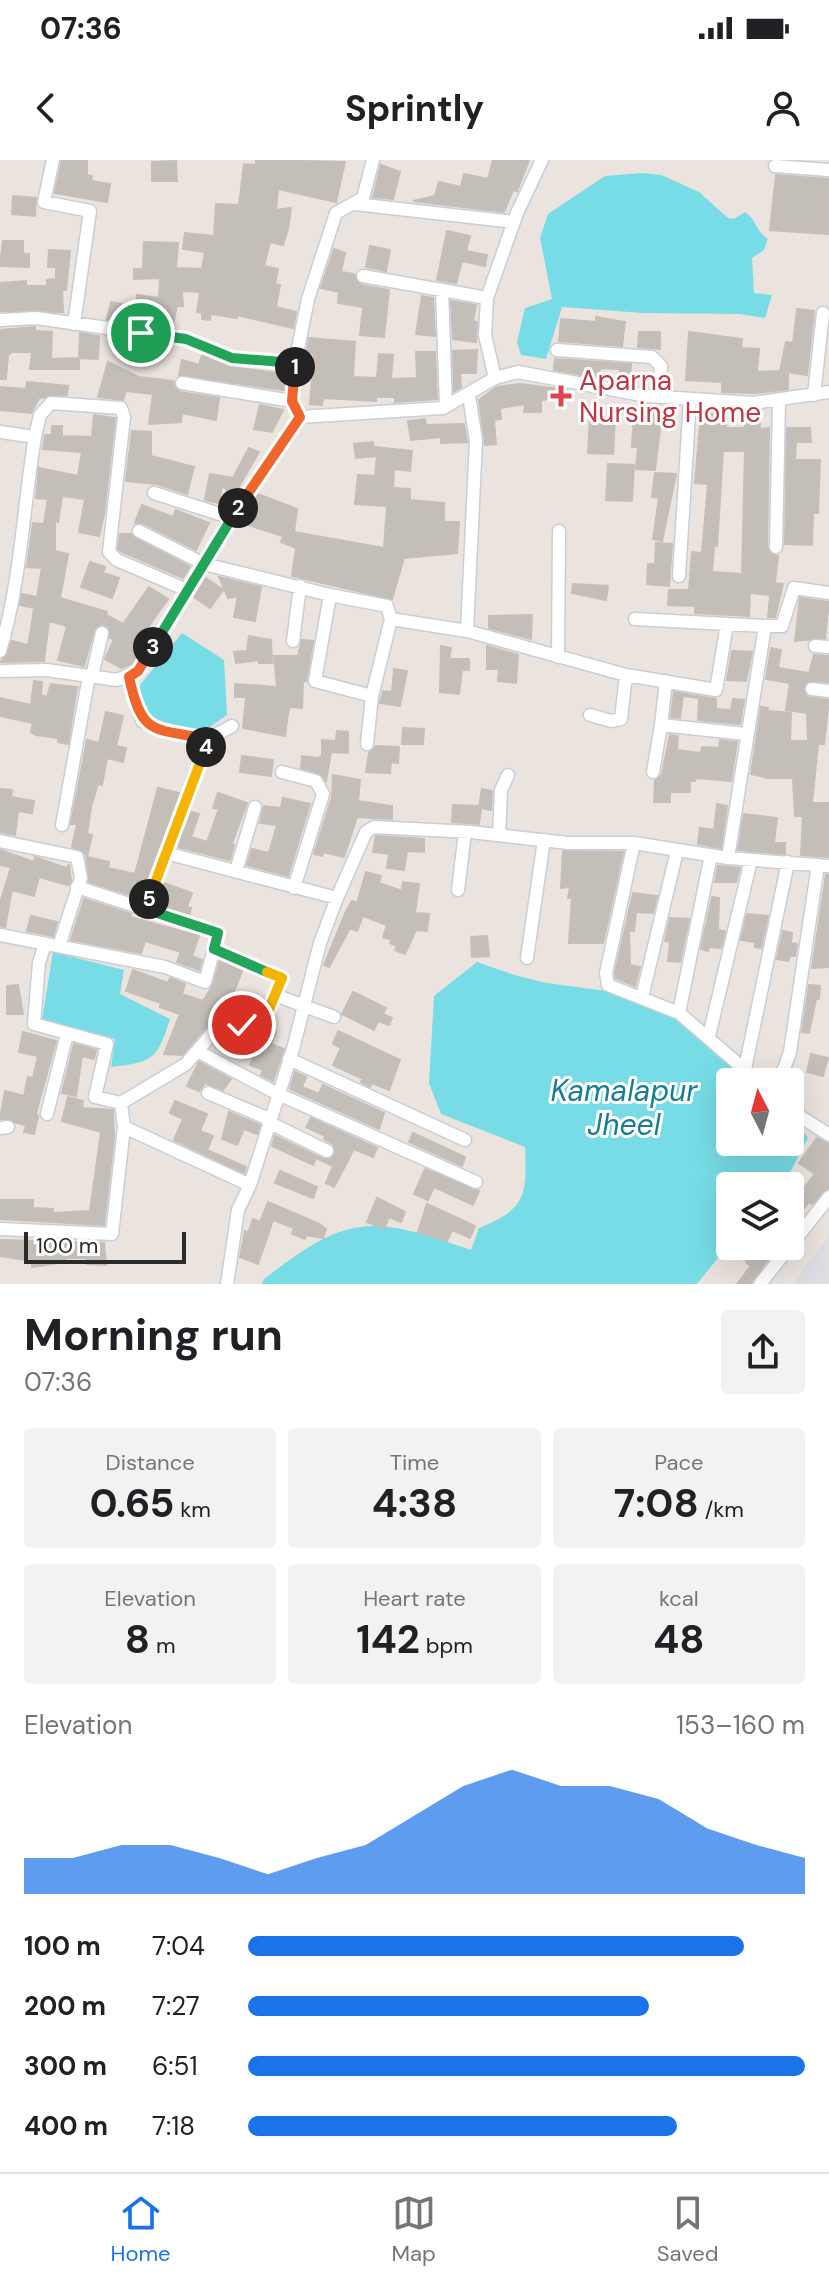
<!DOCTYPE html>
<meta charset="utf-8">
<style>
:root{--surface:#fff;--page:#f2f2f2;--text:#202124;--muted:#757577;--line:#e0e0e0;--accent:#1a73e8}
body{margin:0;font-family:"DM Sans",sans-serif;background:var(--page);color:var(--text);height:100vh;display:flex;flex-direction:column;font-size:30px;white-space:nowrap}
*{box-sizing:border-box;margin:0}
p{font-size:26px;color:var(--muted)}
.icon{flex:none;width:44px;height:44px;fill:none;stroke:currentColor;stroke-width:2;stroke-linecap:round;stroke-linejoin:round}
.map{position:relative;height:1124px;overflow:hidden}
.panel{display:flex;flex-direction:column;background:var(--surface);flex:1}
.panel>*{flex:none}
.needle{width:52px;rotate:354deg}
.fabs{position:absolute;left:716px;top:908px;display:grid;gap:16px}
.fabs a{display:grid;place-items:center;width:88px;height:88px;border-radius:8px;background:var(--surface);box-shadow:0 8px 32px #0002;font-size:40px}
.scale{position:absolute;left:24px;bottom:20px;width:162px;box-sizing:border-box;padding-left:8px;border:4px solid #2a2a2a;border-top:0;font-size:22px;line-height:28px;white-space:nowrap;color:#2a2a2a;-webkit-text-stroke:6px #fff;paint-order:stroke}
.pin{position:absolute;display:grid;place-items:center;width:68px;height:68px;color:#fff;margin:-34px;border:4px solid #fff;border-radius:50%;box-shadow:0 2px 8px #0007}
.km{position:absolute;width:40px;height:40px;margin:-20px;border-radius:50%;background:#222;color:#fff;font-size:22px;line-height:40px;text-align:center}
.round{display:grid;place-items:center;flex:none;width:84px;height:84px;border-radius:8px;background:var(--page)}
.headline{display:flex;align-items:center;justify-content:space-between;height:136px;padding:0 24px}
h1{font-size:44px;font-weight:700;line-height:60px}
.stats{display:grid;grid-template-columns:repeat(3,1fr);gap:12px;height:136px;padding:8px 24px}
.stats div{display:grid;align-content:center;border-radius:8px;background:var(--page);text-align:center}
.stats b{font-size:40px;font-weight:700}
.stats small{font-size:22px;font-weight:400}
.stats p{font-size:22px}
.chart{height:224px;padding:16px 24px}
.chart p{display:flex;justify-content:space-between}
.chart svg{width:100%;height:144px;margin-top:8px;fill:var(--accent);opacity:.7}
ul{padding:0 24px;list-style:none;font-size:26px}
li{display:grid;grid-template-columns:128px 96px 1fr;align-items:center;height:60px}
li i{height:20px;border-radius:10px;background:var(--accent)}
.status{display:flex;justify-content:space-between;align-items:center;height:56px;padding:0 40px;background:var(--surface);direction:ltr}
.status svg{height:22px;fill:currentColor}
header{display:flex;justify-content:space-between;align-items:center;height:104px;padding:0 24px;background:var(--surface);font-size:36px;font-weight:700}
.dock{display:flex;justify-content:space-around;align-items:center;height:112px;border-top:2px solid var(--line);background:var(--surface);font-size:22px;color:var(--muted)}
.dock a{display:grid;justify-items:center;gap:4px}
.dock .selected{color:var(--accent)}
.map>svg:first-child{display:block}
.industrial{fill:#dedde4}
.water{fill:#77dce6}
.building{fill:#c4beb9;stroke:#c6beb7;stroke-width:2;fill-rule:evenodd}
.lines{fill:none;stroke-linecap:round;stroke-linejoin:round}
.minor-casing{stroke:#c8ced7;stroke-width:15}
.minor{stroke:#fff;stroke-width:12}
.split-1-casing{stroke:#fff;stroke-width:16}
.split-2-casing{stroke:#fff;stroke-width:16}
.split-3-casing{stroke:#fff;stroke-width:16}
.split-4-casing{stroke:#fff;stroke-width:16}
.split-5-casing{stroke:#fff;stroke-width:16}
.split-6-casing{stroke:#fff;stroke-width:16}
.split-7-casing{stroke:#fff;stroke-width:16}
.split-1{stroke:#22a559;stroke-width:10}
.split-2{stroke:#f0652b;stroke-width:10}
.split-3{stroke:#22a559;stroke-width:10}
.split-4{stroke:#f0652b;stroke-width:10}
.split-5{stroke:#f5b400;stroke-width:10}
.split-6{stroke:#22a559;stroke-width:10}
.split-7{stroke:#f5b400;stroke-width:10}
.health-dot{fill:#e0444e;stroke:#fff;stroke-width:3}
.labels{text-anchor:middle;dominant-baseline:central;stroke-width:6;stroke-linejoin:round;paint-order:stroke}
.health-label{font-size:28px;fill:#be3a42;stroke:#fff;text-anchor:start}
.water-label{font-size:30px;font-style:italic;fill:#177d92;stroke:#fff}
</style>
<div class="status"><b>07:36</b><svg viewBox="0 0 49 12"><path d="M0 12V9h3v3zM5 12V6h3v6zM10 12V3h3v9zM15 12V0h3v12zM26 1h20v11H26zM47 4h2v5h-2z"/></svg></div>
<header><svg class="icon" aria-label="back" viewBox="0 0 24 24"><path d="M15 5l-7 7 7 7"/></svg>Sprintly<svg class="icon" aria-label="person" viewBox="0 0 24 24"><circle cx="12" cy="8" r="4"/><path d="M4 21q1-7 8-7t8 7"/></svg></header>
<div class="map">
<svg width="829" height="1124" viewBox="0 0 829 1124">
<rect width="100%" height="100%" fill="#ebe3dd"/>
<path class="industrial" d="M829,1075V1124H793Z"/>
<path class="water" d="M643,13L661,15L699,32L728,58L734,59L745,52C757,60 756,72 768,79L764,90L752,98L754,133L772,135L765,158L740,154L643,153L562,147L546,199L521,195L517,182L525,148L552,139L540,78L548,54L605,16Z
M182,473L224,500L227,555L201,573L141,556L140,525Z
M53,792L124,810L120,834L170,859C157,900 153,902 111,907L115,879L42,860Z
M477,802C502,811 528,820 554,824C595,830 650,834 687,854C716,869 739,899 760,922H730V982H790V952L808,978L783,1026H730V1083L697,1124H262L264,1119C349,1053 371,1055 471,1090L479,1068C526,1049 527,1036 525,987L441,954L429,923L434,836Z"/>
<path class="building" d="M62,0H87V15L92,16L91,21L110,24L107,42L55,33Z
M256,0L345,2L336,42L278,29L276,50L291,48L288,69L283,85L270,82L264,106L278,109L275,124L280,125L276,147L296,152L293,168L237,155V158L211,154L210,160L202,159V153L197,152L200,132L182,131L183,146H177L172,168L154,165L155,161L107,159L111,142L136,147L137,135L159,138L160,118L134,119V109H143L144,82L178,83L176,108L202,109L205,92L183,89L185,73L214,76L216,44L239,45L244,4L256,5Z
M493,0H529L517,31L513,30L504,52L413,41L435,36L439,22L461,27L464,14L488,19Z
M176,1L177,21H152V2Z
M381,5L400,12L393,39L373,37Z
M776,15L829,19V74L770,70Z
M13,36L36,38L35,56L12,54Z
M447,71L470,76L466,91L487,95L485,106L462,101L456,123L437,120Z
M3,81H23V94H29V107L0,106Z
M370,86L390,90L386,111L366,107Z
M334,89L345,93L341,112L354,114L361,125L389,130L384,177L360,175L363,147L338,143L339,132L321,128Z
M49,90L70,91L66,130H62L63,152L0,151V123L26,121V126H47V120L56,119V107H48Z
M422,136L433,138L435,176L416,174Z
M451,141L476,145L473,161L477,162L476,182L453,179Z
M797,149L814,151L807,215L788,212V229L756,233L722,232V222L686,220L689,172L742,179L741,188L759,189L757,212L780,211L786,182L793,183Z
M596,157L625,162L622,186L559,181L561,159L596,162Z
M35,167V171L52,172L51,199L79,198V209H30L32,192H12L8,195L6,219H0V170Z
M639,172H660V189L638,187Z
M80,173L99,176L98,199L79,198Z
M309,178L355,182L353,217L377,218L379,194L393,195L391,219L417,218L416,192H435L437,239L395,242V237H376V241L323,238L322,245L310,244L314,195L307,190Z
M477,190L476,213H460L461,227L454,231L453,191Z
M202,195L231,207L285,214L284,230L179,215L182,200L199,205Z
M555,199L631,204L630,217L620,216V209L600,208L599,218L554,210Z
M108,202L138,217L173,221L180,232L219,238L216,260L182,253L181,262L149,264L153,234L126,231L123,240L98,237Z
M27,222L68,226L67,235L39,238L31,253L0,250V227L26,229Z
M520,224L567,230V238L541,240V252H524L525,244L500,248L501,259L494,260L496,284L485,285L479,240L497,227Z
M260,245L283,250L272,272L254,269Z
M634,252L662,253L655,310L636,309L638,287H632Z
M701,253H727L726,268H745V253H759L760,269L769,268L767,387L771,394L778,396L775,423L783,424L775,457H768L770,435L750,433L749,456L695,453V446L668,445L669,430H689L692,392L702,393L708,324L695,323ZM723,291H745L742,414L712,412L714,386H717Z
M94,255L115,258L104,354L99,376L79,372L85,339L62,336L58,362L55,361V391L68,394L60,438L107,452L106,455L123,464L149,427L168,439L143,474L147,477L132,504L121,508L105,499L114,479L110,478L109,467L103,464L94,470L84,506L58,500L67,466L49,461L44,501L1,502L12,481L28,485L31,469L34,448L20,445L22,434L37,437L42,408L27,407L33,363L44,364L48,339L36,338L39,308L78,316L82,292L43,289L45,275H52V266H62V276L92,277Z
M590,256L615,257L613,294L588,293Z
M425,259L426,265L464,264L467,282L441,283V277L411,280L408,261Z
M787,268H810L811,282H796L795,300H820L818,353H813L812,385L785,384Z
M132,271L151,272V296L194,307L187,334L157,324L126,321Z
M373,282L374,287L412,291L410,311L394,309L393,328L410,329V340L444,343V362H459L457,393L404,398L392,439L292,416L296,388L281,382L283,376L245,364L258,334L297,349L294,372L384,388L387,346L355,344L358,315L375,316L377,296L356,298L354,284Z
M249,288L259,292L234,335L222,326L219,343L205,340L210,314L233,318Z
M608,304L634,305L632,341L606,340Z
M655,313L676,314L662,381L653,379L659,338L652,337Z
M142,345L173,357L176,350L209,363L196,390L143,363H135Z
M120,374H131L190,407L183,418L122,392L118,389Z
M656,383L672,384L669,426L647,424L648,404H655Z
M90,402L105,407L103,413L119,418L112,438L81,427Z
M219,417L261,427L255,461L234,457L238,436L228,438Z
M206,418L223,430L210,448L194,437Z
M573,424L608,426L606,440L572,433Z
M800,438L829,442L825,478L795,481Z
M532,455L531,479L489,468V456Z
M249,476L271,480L272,503H259V500L236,503L234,492L247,491Z
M302,480L313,481L306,521H303L302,548L289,547L285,576L243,568L246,537H235V524L277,527L274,496H298Z
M441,486L451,488L449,499H469V510H462L459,534L440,532Z
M487,486L518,495L516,523L498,521L499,509H487Z
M771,488L781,490L778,508L809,513L814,495L829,496V522L809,521L803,529L807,537L829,540L824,584H818L812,643H829V697L801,695L803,656H795L793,618H768L751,614L761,547L768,548L767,551L791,553L790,581H808L807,553L786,550L790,523L766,519Z
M732,491L752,492L746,521L727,520Z
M394,509L407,511L400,546L380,543L383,531L392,532Z
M34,521L42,522L41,535L47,537L51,524L77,527L68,584L58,582V578L36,575L31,572L33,563L0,556V538L31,545Z
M674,532L716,539V549L731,550L733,539L744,540L740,564L698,560L699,538L683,536L680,558L671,557Z
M106,552L123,556L116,586L126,588L123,602L107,598L102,625L98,624L91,647L87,674L92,675L87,697L109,702L108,708L135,714L158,628L179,633L140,738L89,722L86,694L72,687L77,664H71L87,580L99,583Z
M403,568L424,569L423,584H402Z
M337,571L348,572V593L331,592L326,621L321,614L301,608L302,596L318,598L322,595V580L336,581Z
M670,575L678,576L677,590L701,593L702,587L719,588L720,580L737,582L731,621L696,618L695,621H690V632H670V642H654L655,621L662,614Z
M376,586L399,587L398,603L391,602L390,613L366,612L369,593Z
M242,596L273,600L271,616L240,612Z
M333,615L360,620L358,641L392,646V659L357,657L344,697L323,692L322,696L314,694L332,637Z
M0,629L12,630L11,637L34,641L32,653L18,651L15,675L0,672Z
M482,629L492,631L491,650L481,648L479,664L452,662L453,645L479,646Z
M218,633L247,643L232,683L234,685L230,700L178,687L191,652L199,654L191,677L207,682L219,649L213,648Z
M283,638L310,644L288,716L247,705L252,689L269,693L277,665L260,663L264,646L281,648Z
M717,644L727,646L721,688L698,684L700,668L714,670Z
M744,654L777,658L774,683H785V694L738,690Z
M376,676L424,679V692L407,691L404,710L387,708L389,694L373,692Z
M0,690L34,702L35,697L66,708L69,705L71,721L68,725L39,717L34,736L12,730L5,767L0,766V743L11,707L0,705Z
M563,691L623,692L603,783H569L572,738H568L570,727L561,728Z
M718,706L740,708L736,722H715Z
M366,712L381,716L379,723L402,731L403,722L419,724L415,753L429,754L427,771L416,770L405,794L395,790L397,786L390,783L392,780L383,777L387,765L363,756L357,771L350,768L329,807L324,805L347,749L352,741L357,743Z
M826,715H829L828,807L812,808Z
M164,723L192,733L187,747L191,748L190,754L157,744Z
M633,733L657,736L653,753L636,752L634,771L629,770L630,805L640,807L635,826L616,818L615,813Z
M712,737L719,738L718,770L725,771L721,788L709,787L708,791L701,789Z
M84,739L131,754L130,757L199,776L192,796L202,800L199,810L177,802L181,792L145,781L141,793L71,780Z
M747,754L768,756L761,788L755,787V782L741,780Z
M31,756L57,762L53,776L27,771Z
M670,758L689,759L680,802L668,801L670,782L665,781Z
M783,771L792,773L791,783L797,784L795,796H790L788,801L777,799Z
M487,776L489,796L472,797L471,777Z
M220,801L242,811L227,850L217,844L208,865L182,895L164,894L180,854L160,847L161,843L126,831L133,810L168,823L170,818L185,824L182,834L203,841L213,825Z
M18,825L23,854H7V826Z
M809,825L820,826L819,839H816L809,873L802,872Z
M353,832L386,848L383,854L392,858L389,865L378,861L374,870L342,854Z
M269,869L276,872L271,884L284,889L273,921L261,915L263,910L250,905L257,889L234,881L237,873L251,875Z
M338,871L400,900L389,930L372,923L370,927L361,922L363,919L333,905L341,888L333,884Z
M23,872L56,881L36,953L38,956L34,974L24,972L26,965L0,959L5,931L24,936L28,917L33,918L38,896L19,892Z
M74,884L96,890L94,899L82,896L76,936L62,933Z
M811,894L828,898L823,916L807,912Z
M199,902L231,919L223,930L205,923L199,931L187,926Z
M295,912L306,917L302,927L319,934L323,925L384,953L379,969L290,929Z
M68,937L83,941L82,948L113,950L114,977L104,1065L1,1059V1040H33V1048L53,1049V1053L90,1051L101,972L62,961Z
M175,941L207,954L200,971L213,976L207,990L246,1007L244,1013L174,980L183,959L170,953Z
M229,952L260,965L257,974L244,969L237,985L222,979Z
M311,958L377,988L373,997L354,989L334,1027L326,1023L333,1006L316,998L313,1005L272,986L275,976L323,999L333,998L334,985L324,979L325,976L306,967Z
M413,973L465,997L462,1006L409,982Z
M817,978L829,984V1028L812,1044L809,1042L790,1065V1045L815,1014L799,1003Z
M425,1009L479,1031L473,1045L434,1027L428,1040L414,1034Z
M280,1011L317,1027L313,1038L275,1023Z
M377,1038L405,1052L401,1062L389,1057L384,1069L367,1062Z
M268,1042L319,1064L326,1069L323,1078L306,1075L305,1079L292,1074L294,1068L273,1060L258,1104L240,1097L245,1071L248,1073L253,1059L260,1062Z
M427,1044L475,1066L470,1078L452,1070L447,1081L418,1072Z
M0,1080L104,1083L106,1105L87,1104V1098H66L65,1102L32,1107V1101L0,1096Z
M746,1086H761L772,1094L750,1124H737L751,1106L746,1102L754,1092Z"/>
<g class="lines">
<defs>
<path id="minor" d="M53,0L44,42L90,51L74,164
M775,6L829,10
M355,44L514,62
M363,116L487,138
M442,130L446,246
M0,160L36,158L186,179L232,198L295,203L292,241L300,257L443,248L495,218L518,212L647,236L753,243L829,232
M557,190L652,197L661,206L658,237
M295,203L308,139L336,53L363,38L373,0
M495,218L485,175L487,138L517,53L542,0
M182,223L292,241
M814,235L823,153
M469,236L476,280L467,471L626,515L716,530L727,464
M0,272L35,277C23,348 21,421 0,491
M35,277L40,255L51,243L121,248L124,257L109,392L117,400L187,430
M154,333L232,358
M139,371L204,404L330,435L315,521L372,536L391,459
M776,387L779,241
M679,416L690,239
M330,435L387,446L391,459L467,471
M635,459L765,466
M293,481L300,426
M815,486L829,487
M558,497L559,371
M0,511L47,510L117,520L138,511L241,344L300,257
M92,516L102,473
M129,517L142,561L165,570L208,579
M666,521L661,565L746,574
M812,529L829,531
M590,555L611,561L621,559L626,515
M367,584L372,536
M282,612L316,621L323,634L294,728
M653,612L661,565
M62,665L89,516
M499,675L501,630L508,615
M0,681L77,697L81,718L59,786
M634,683L606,813L608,825L679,853L759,922
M166,693L208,579L232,566
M728,698L765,466H782L794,428L829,433
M236,711L255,647
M77,727L218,773L214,789
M458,730L465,672
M145,749L166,693L337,738L366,672L374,667L471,672L568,683H634L728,698L829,706
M0,775L165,807L205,822L214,789L282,818L264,861L242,865L222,862L186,904L121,943L95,937L107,884L34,864L39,803L45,784
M527,798L544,680
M275,835L334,857
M642,837L677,691
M679,853L711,695
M709,876L751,700
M199,892L276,933L476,1022
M289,899L465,980
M745,909L788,702
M773,922L784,909L790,892L818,705
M208,933L269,959
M790,950L829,975
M47,954L67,874
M268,962L327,991
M124,967L250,1025
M0,968L8,967
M0,1069L112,1074L124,967L121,943
M227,1124L238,1050L250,1025L293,889L320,783L337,738
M760,1124L829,1037"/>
</defs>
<use href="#minor" class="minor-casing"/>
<use href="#minor" class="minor"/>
</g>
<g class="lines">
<defs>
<path id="split-1" d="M141,173L186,179L232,198L295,203V207"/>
<path id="split-2" d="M238,348L300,257L292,241L295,207"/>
<path id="split-3" d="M153,487L238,348"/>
<path id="split-4" d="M153,487L138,511L129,517C142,577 153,568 208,579L206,587"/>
<path id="split-5" d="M149,739L206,587"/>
<path id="split-6" d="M149,739L145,749L218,773L214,789L267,812"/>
<path id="split-7" d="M242,865L264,861L282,818L267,812"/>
</defs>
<use href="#split-1" class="split-1-casing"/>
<use href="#split-2" class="split-2-casing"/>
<use href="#split-3" class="split-3-casing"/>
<use href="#split-4" class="split-4-casing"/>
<use href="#split-5" class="split-5-casing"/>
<use href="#split-6" class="split-6-casing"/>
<use href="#split-7" class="split-7-casing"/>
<use href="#split-1" class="split-1"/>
<use href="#split-2" class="split-2"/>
<use href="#split-3" class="split-3"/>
<use href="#split-4" class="split-4"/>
<use href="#split-5" class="split-5"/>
<use href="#split-6" class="split-6"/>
<use href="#split-7" class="split-7"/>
</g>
<path class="health-dot" d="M557 224h8v8h8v8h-8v8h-8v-8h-8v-8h8z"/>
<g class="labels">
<g class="health-label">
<text x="579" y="220">Aparna<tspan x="579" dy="32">Nursing Home</tspan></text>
</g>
<g class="water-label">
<text x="624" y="930">Kamalapur<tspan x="624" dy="34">Jheel</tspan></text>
</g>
</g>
</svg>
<div class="fabs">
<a><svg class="needle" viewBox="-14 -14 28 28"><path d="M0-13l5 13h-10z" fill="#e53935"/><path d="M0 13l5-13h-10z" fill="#757577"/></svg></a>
<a><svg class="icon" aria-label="layers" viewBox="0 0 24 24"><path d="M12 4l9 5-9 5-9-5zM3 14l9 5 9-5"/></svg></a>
</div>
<div class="scale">100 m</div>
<div class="pin" style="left:141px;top:173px;background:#1e9e55"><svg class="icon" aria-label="arrive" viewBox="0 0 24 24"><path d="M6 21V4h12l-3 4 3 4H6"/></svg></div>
<div class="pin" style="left:242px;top:865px;background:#d93025"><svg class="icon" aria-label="check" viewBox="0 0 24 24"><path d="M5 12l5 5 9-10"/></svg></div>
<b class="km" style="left:295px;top:207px">1</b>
<b class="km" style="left:238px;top:348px">2</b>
<b class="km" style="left:153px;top:487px">3</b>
<b class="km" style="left:206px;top:587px">4</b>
<b class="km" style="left:149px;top:739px">5</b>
</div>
<section class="panel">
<div class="headline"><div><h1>Morning run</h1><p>07:36</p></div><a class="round"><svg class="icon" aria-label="share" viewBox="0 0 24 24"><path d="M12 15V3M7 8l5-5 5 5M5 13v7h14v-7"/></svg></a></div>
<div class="stats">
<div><p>Distance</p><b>0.65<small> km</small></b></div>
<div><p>Time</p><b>4:38</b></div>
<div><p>Pace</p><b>7:08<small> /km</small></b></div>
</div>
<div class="stats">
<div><p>Elevation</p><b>8<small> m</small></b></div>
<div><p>Heart rate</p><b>142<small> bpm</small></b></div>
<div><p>kcal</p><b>48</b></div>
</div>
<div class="chart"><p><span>Elevation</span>153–160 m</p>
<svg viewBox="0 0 160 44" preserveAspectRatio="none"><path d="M0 44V33L10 33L20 29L30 29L40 33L50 38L60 33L70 29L80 20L90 11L100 6L110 11L120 11L130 15L140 24L150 29L160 33V44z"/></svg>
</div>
<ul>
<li><b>100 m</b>7:04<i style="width:89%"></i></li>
<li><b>200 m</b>7:27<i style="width:72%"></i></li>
<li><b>300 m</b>6:51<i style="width:100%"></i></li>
<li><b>400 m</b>7:18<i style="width:77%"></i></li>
</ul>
</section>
<nav class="dock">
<a class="selected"><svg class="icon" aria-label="home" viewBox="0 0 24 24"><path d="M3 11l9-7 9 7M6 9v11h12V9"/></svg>Home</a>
<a><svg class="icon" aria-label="map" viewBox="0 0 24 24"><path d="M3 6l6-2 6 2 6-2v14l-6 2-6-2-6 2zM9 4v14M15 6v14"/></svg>Map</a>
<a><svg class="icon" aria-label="saved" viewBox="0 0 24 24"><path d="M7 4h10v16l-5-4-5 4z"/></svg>Saved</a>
</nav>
